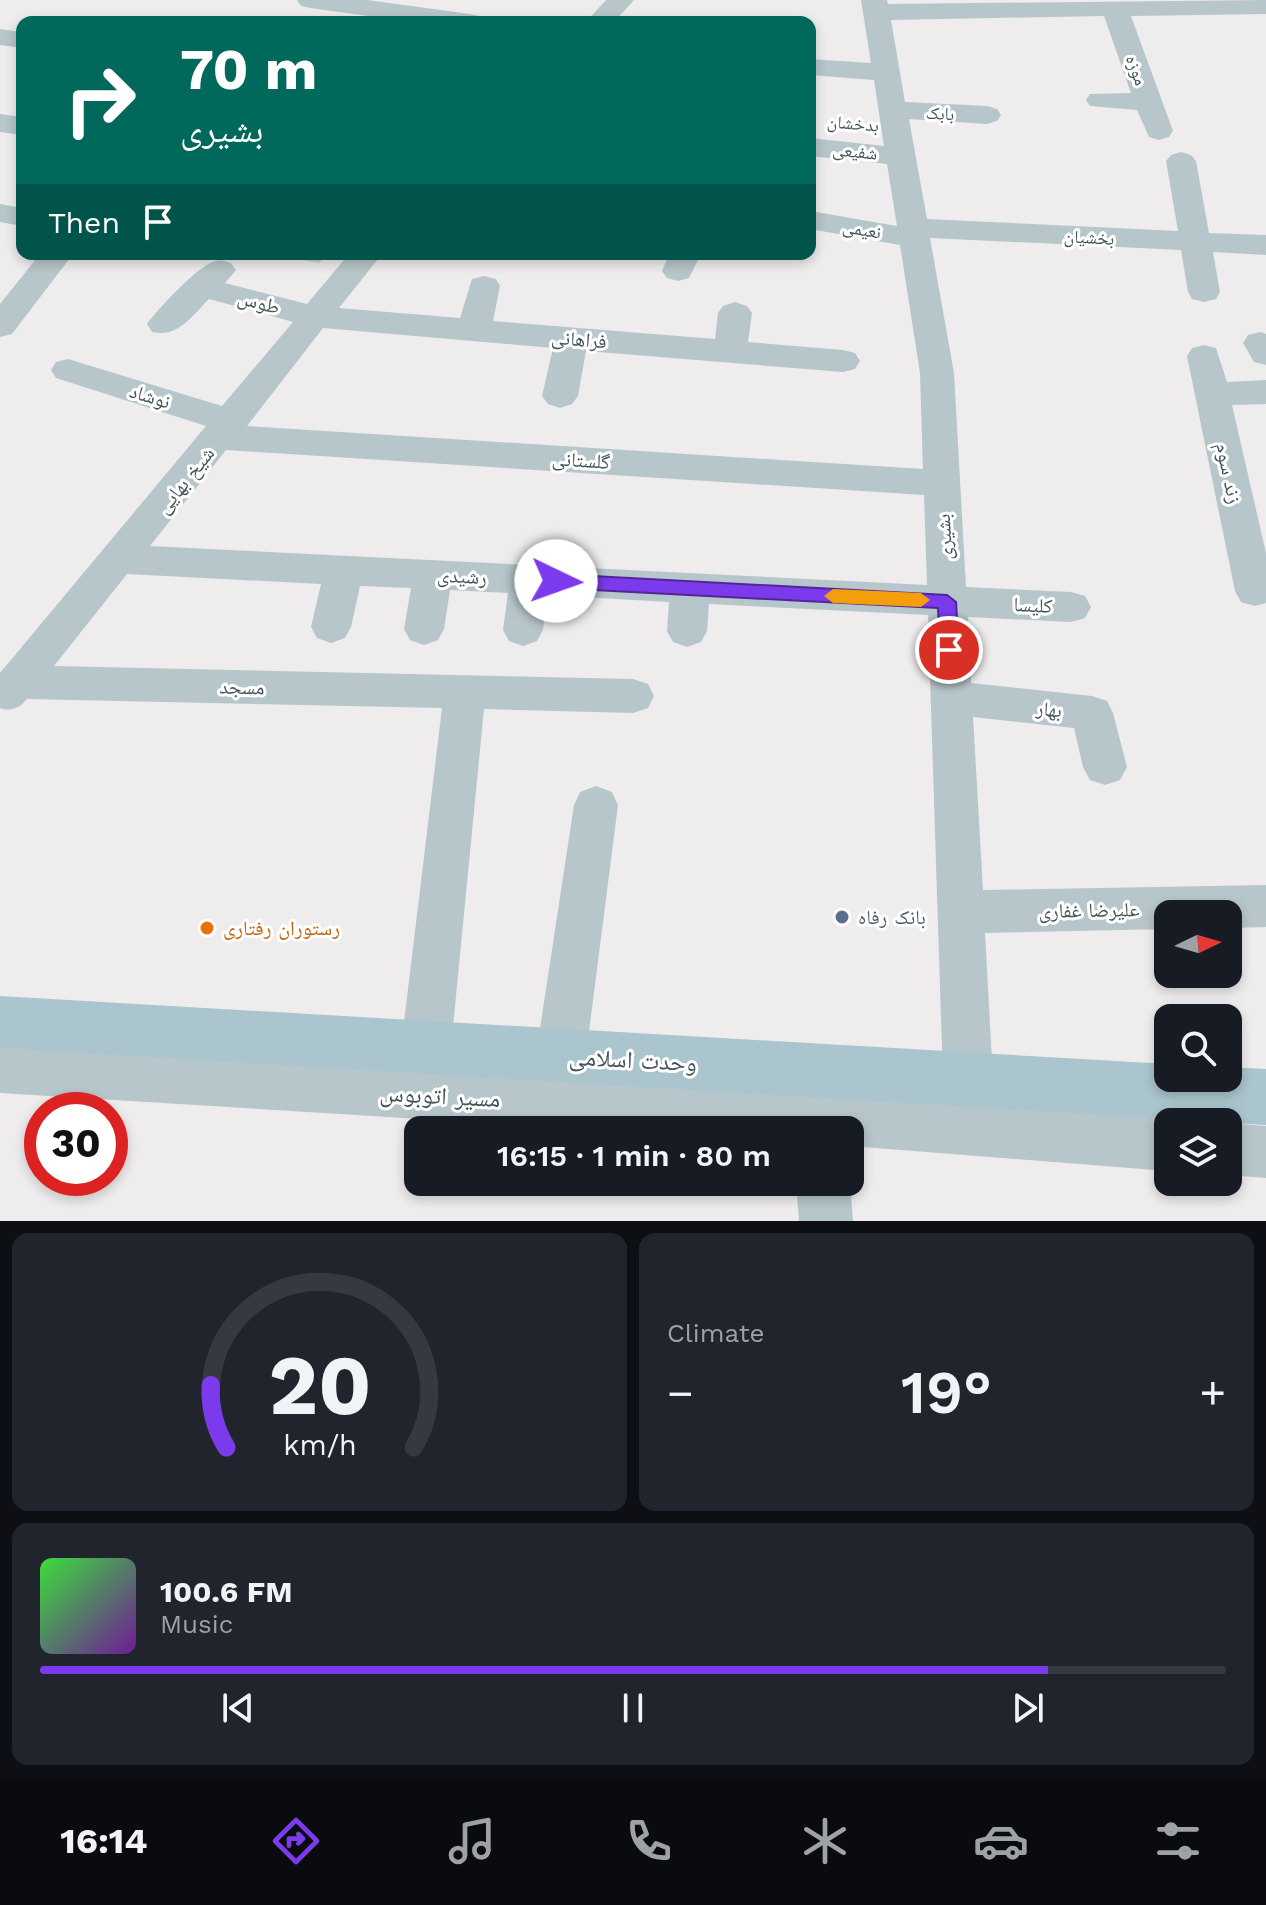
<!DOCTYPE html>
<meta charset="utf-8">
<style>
:root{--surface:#171b24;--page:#20242c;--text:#f1f3f6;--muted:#9ea1a6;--line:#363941;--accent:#7c3aed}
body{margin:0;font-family:"Work Sans","Noto Naskh Arabic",sans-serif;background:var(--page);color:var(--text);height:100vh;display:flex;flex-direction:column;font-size:30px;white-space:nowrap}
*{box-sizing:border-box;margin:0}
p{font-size:26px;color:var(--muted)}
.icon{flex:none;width:44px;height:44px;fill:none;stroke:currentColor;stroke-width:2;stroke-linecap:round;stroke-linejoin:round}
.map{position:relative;height:1221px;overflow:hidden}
.drawer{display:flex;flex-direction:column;gap:12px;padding:12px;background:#0d0f14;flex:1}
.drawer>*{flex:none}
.guide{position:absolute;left:16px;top:16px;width:800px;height:244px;border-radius:16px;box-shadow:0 4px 12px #0003;background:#00695c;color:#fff;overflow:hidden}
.needle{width:52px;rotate:85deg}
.tools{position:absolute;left:1154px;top:900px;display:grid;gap:16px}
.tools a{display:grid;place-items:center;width:88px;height:88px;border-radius:16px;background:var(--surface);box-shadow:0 4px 12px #0003;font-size:40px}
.speed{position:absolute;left:24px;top:1092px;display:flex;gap:16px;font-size:40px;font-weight:700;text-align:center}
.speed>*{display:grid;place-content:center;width:104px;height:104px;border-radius:50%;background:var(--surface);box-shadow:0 4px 12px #0003;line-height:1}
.speed .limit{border:12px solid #d22;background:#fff;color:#111}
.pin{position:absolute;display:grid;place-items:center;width:68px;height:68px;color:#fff;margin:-34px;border:4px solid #fff;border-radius:50%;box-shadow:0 2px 8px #0007}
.me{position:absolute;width:88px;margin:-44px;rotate:93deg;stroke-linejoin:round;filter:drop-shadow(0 0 6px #0008)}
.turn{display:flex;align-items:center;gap:28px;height:168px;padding:0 32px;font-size:36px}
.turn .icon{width:104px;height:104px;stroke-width:2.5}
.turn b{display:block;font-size:56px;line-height:68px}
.then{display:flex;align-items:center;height:76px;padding:0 32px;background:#0003;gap:16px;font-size:30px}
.big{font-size:60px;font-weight:600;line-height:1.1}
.drawer .tile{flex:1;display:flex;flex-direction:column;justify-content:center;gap:12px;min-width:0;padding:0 28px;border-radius:16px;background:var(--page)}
.drawer .dial{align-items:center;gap:0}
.dial svg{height:208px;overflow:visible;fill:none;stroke:var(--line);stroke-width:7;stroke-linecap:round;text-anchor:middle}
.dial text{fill:var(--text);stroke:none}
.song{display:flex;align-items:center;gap:24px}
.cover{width:96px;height:96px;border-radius:12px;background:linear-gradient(135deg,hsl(120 70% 55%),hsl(280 70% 35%))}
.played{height:8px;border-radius:4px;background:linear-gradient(90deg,var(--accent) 85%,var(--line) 85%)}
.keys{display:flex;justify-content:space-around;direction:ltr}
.heat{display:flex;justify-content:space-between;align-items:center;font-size:44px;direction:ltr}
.drawer .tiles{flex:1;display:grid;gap:12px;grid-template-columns:1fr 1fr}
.tile:last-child{grid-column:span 2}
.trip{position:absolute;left:404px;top:1116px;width:460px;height:80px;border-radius:16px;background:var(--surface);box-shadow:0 4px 12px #0003;font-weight:600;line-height:80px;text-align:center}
.tab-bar{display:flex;height:128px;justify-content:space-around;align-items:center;background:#090b0e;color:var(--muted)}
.tab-bar .icon{width:56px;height:56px}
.tab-bar .on{color:var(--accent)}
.tab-bar b{font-size:36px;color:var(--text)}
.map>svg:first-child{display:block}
.building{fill:#c6cbd0;stroke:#d0d5d9;stroke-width:2}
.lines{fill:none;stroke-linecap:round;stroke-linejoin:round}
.minor{fill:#b7c6ca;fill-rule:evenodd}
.major{fill:#aac5cd;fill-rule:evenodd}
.route{fill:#7c3aed;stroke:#51269a;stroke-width:2}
.slow{fill:#f59e0b}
.service-dot{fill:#5c6f8a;stroke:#fff;stroke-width:3}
.food-dot{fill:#e8710a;stroke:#fff;stroke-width:3}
.labels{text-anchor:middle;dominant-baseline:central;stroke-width:6;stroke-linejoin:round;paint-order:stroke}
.far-street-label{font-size:18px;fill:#44555a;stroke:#fff}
.street-label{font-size:20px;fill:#44555a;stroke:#fff}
.service-label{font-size:20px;fill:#4e5e75;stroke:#fff;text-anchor:start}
.food-label{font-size:20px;fill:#c56008;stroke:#fff;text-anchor:start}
.near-street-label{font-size:24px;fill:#44555a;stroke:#fff}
</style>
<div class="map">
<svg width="1266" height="1221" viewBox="0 0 1266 1221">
<rect width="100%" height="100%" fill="#efeced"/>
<polygon class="building" points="272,254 326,254 319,262"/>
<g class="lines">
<g class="minor">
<polygon points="297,0 367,0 470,14 479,16 483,22 413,22 310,8 301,6"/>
<polygon points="606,0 634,0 614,22 586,22"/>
<path d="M861,0H887L888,4L1266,0V14L1131,16L1173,131L1169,137L1159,140L1149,137L1137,110L1090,106L1086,100L1090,94L1131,93L1104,16L891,20L905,102L987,106L997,109L1001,115L997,121L987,124L909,119L927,219L1178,231L1166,161L1171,155L1181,152L1191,155L1196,161L1209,233L1266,235V255L1213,252L1220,292L1216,299L1204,302L1192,299L1188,292L1181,250L930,238L954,373L966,587L1071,592L1085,596L1091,607L1085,618L1071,622L968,617L971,683L1092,696L1107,701L1113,713L1127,767L1120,780L1105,785L1090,780L1083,767L1074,728L973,717L983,890L1266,885V927L1228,928V914H1168V929L985,933L993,1079L986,1096L968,1104L1168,1119L1176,1122H1168V1171L850,1146V1130H598L0,1093V1045L421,1069L408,1064L401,1047L442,708L27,699C20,708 11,712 0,708V673L206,426L56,378L51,370L56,362L68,359L222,406L293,322L209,299C192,316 178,338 152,332L147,324C157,310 197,267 213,262C220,259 224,261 231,263L236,270L225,283L307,304L349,254H382L339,308L460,318L472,279L484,276L496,279L500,286L493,321L715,339L718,313L723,306L735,302L747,306L752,313L748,342L843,350L855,353L860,361L855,369L843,372L586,351L578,396L572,404L560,408L548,404L542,396L553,348L323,328L247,426L923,469L920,373L900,245L810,229V211L897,226L887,164L810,156V138L884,146L874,80L810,75V59L871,63ZM226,450L924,495L927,585L150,546ZM127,574L321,584L311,627L317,638L331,643L345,638L351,627L360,586L411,588L404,629L410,640L424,645L438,640L444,629L450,590L508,593L503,630L509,641L523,646L537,641L543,630L547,595L669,602L667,631L673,642L687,647L701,642L707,631L709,604L928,615L943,1079L950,1096L968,1104L565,1078L579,1072L586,1055L618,805L612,792L596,786L580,792L574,805L536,1055L543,1072L556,1077L429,1070L444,1064L451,1047L484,709L633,713L648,708L654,696L648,684L633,679L54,666Z"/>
<polygon points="0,29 22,32 22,48 0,45"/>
<polygon points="0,114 22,117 22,135 0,132"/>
<polygon points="0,204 22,208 22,226 0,222"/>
<polygon points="40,254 73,254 12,334 0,337 0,304"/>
<polygon points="669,254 701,254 689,278 678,281 667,278 662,271"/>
<polygon points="1260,332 1266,334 1266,365 1254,362 1243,343 1248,335"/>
<polygon points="1204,345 1216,348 1227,382 1266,380 1266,404 1232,405 1266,553 1266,603 1255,606 1241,602 1235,591 1187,356 1192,348"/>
<polygon points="1228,1123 1266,1126 1266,1178 1228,1175"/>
<polygon points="796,1182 850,1182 853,1221 799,1221"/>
</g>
<polygon class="major" points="0,996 1168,1064 1168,1078 1228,1078 1228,1067 1266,1069 1266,1125 0,1048"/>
</g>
<polygon class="route" points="556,574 947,595 956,602 959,650 949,657 940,650 938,608 556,588 547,581"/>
<polygon class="slow" points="833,589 921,593 930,600 921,607 833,603 824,596"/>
<circle class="service-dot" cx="842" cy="917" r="8"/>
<circle class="food-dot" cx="207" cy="928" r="8"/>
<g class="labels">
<g class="far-street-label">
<text transform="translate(1137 70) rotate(70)">موزه</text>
<text transform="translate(940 113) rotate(3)">بابک</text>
<text transform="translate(853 123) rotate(5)">بدخشان</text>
<text transform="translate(855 151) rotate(6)">شفیعی</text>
<text transform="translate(862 229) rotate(10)">نعیمی</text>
<text transform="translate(1089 237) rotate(3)">بخشیان</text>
</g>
<g class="street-label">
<text transform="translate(259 302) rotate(15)">طوس</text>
<text transform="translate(579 339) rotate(5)">فراهانی</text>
<text transform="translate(150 396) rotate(17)">نوشاد</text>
<text transform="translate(581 460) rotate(4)">گلستانی</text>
<text transform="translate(1229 473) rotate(78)">زند سوم</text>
<text transform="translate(185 480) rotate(-51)">شیخ بهایی</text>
<text transform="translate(944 537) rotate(-93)">بشیری</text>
<text transform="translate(462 576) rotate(3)">رشیدی</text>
<text transform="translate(1033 605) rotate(3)">کلیسا</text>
<text transform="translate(242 687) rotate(1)">مسجد</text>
<text transform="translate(1049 709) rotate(6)">بهار</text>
<text transform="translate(1089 910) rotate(-1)">علیرضا غفاری</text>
</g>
<g class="service-label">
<text x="858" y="917">بانک رفاه</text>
</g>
<g class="food-label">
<text x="223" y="928">رستوران رفتاری</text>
</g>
<g class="near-street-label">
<text transform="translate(633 1060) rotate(3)">وحدت اسلامی</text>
<text transform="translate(440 1096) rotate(3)">مسیر اتوبوس</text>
</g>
</g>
</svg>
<div class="tools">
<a><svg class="needle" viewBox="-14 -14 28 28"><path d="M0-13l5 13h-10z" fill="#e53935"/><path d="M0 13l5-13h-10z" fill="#9ea1a6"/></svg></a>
<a><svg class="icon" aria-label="search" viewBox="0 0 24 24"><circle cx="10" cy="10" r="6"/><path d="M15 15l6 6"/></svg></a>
<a><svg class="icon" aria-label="layers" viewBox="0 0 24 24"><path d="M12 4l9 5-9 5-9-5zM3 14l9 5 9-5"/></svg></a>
</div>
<div class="speed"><div class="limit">30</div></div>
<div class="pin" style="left:949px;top:650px;background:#d93025"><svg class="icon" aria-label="arrive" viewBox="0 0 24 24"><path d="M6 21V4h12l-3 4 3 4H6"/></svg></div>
<svg class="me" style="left:556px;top:581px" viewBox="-20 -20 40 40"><circle r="19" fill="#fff"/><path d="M0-13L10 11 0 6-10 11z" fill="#7c3aed"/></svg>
<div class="trip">16:15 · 1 min · 80 m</div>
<div class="guide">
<div class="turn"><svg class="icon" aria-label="right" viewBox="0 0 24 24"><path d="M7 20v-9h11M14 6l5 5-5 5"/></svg><div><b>70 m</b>بشیری</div></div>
<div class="then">Then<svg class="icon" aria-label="arrive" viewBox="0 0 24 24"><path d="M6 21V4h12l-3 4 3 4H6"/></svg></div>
</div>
</div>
<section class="drawer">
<div class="tiles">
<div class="tile dial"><svg viewBox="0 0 100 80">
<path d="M14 69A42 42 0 1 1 86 69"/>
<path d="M14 69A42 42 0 0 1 8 45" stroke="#7c3aed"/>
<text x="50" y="56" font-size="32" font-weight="700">20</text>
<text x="50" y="72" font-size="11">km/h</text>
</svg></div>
<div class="tile"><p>Climate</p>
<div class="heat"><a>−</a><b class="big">19°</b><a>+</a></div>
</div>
<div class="tile">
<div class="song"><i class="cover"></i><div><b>100.6 FM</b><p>Music</p></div></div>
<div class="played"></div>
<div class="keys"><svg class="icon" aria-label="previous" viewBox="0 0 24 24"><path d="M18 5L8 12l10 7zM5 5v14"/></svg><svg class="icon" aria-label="pause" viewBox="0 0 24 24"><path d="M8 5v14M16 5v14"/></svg><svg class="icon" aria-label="next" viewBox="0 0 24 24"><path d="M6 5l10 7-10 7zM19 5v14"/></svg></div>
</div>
</div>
</section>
<nav class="tab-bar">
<b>16:14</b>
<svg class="icon on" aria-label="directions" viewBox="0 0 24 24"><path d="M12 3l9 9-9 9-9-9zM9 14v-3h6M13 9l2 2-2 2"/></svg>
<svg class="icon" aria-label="music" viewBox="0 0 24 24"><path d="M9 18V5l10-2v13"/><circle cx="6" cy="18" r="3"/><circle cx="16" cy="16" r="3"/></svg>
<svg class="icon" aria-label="phone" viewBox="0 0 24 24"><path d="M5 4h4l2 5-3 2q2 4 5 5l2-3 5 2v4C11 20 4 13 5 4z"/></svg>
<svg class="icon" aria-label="climate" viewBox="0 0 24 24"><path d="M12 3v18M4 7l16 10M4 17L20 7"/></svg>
<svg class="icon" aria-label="car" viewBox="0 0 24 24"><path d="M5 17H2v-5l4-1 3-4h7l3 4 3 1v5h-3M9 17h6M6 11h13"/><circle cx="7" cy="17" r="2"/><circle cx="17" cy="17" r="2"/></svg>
<svg class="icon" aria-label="filters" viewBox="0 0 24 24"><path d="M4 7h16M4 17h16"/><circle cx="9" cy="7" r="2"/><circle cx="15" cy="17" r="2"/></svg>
</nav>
